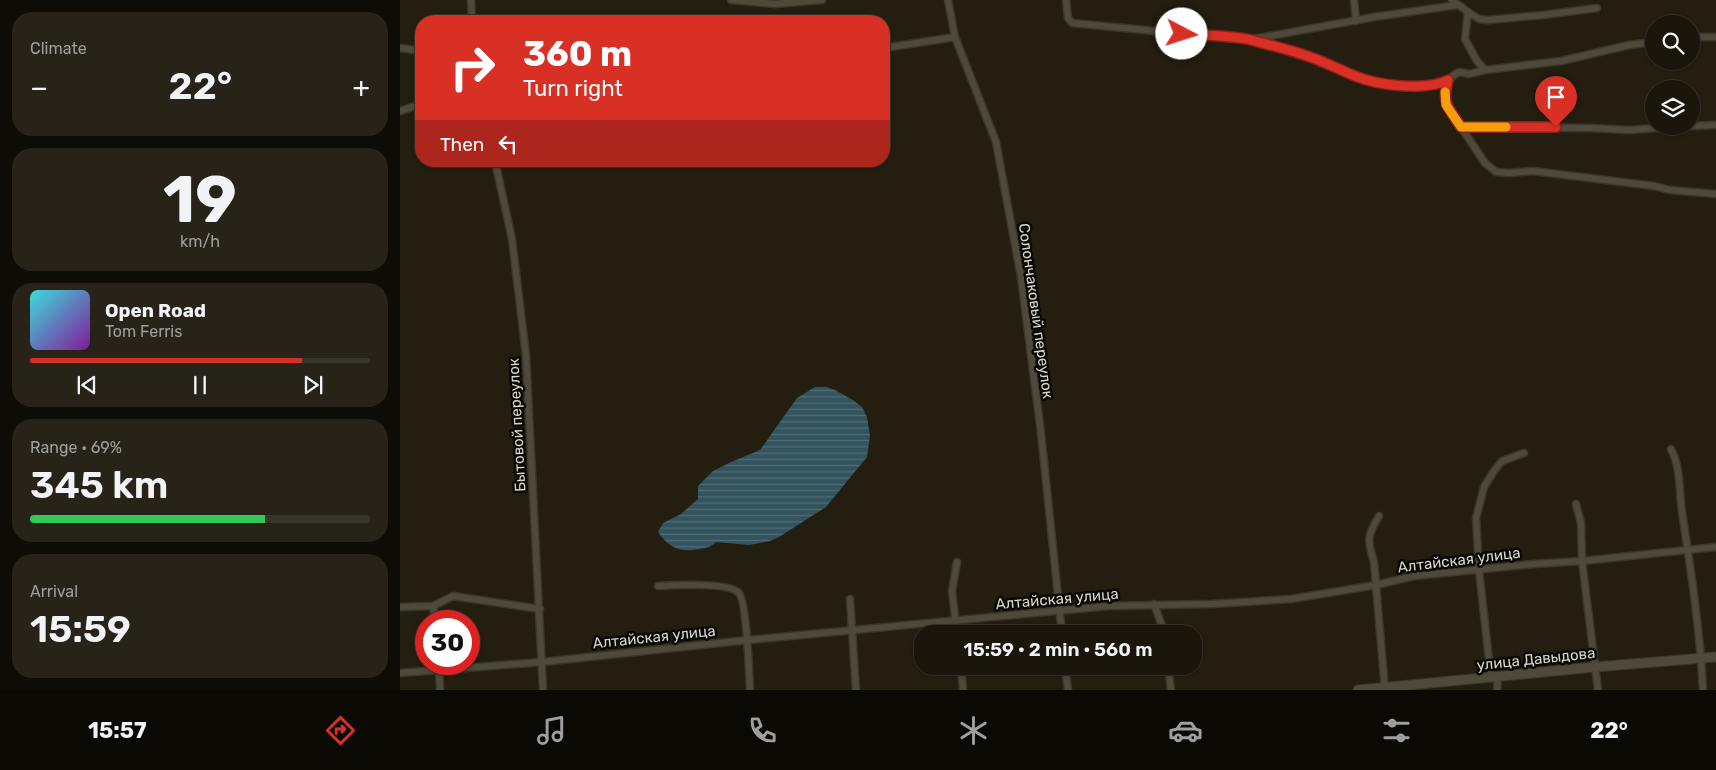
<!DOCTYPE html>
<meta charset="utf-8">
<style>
:root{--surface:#1a160b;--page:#272319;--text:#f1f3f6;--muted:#9f9f9d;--line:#38352c;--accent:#d93025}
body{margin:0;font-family:Rubik,sans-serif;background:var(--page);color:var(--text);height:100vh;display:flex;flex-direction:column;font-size:19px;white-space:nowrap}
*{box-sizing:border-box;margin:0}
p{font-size:16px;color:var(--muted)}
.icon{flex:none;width:28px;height:28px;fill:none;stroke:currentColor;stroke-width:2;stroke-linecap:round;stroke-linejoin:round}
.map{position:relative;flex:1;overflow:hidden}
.side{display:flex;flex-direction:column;gap:12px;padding:12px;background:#0e0c06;width:400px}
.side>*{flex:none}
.guide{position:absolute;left:15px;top:15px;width:475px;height:152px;border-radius:20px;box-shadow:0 1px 4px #0004,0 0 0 1px var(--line);background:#d93025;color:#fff;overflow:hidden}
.buttons{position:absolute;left:1245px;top:15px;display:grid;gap:10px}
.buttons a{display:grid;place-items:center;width:55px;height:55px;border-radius:50%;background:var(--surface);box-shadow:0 1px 4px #0004,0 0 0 1px var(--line);font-size:25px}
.speed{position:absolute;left:15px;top:610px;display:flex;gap:10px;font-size:25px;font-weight:700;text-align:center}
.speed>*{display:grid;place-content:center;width:65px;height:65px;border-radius:50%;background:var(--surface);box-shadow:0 1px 4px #0004,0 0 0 1px var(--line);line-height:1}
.speed .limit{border:8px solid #d22;background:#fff;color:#111}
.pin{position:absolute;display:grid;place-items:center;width:42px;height:42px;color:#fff;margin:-51px -21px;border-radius:50% 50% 50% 0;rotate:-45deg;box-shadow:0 0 5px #0007}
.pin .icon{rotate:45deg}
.me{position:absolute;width:55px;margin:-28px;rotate:95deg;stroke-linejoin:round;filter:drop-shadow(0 0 4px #0008)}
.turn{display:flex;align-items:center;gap:18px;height:105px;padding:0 25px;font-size:22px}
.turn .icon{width:65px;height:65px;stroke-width:2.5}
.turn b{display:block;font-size:35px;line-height:42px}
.then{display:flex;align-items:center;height:48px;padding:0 25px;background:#0003;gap:10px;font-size:19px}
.big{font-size:38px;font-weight:600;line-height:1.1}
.side .widget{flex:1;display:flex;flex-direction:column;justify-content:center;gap:8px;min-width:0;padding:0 18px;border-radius:20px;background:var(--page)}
.side .dial{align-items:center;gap:0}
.dial b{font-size:65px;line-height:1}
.song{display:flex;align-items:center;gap:15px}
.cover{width:60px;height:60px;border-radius:8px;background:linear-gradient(135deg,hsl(180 70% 55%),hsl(290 70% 35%))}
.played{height:5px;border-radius:2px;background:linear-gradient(90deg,var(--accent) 80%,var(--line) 80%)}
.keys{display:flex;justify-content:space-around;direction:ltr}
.heat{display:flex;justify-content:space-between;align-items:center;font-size:28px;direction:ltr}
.charge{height:8px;border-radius:4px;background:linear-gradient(90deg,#34c759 69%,var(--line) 0)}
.trip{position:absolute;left:514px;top:625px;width:288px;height:50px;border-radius:20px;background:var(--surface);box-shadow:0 1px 4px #0004,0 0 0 1px var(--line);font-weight:600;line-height:50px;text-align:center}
.tab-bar{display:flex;height:80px;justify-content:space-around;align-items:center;background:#0a0904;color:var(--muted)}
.tab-bar .icon{width:35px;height:35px}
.tab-bar .current{color:var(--accent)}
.tab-bar b{font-size:22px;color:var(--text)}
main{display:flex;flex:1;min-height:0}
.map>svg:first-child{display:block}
.water{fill:url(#water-rules)}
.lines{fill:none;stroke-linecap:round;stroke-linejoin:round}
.minor-casing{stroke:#39362d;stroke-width:9}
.secondary-casing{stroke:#39362d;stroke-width:11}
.minor{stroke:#4f493a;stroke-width:6}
.secondary{stroke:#4f493a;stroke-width:9}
.route-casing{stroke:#8d1f18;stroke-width:12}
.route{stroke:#d93025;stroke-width:9}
.slow{stroke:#f59e0b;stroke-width:9}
.labels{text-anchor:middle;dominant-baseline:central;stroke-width:5;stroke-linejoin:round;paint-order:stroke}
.street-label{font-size:15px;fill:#dad7cd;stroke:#0a0804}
</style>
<main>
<section class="side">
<div class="widget"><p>Climate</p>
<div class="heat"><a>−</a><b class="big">22°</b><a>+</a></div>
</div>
<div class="widget dial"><b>19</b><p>km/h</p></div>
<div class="widget">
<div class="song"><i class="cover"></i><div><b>Open Road</b><p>Tom Ferris</p></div></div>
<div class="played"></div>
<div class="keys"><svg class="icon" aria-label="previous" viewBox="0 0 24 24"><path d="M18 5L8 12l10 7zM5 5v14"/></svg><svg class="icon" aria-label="pause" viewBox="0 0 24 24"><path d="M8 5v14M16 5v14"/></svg><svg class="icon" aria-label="next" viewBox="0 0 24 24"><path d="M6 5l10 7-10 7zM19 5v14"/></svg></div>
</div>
<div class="widget"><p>Range · 69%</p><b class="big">345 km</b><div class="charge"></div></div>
<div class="widget"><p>Arrival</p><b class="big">15:59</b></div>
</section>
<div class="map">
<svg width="1316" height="690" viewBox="0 0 1316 690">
<defs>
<pattern id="water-rules" width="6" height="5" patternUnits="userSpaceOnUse" patternTransform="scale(1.25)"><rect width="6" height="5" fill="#33545e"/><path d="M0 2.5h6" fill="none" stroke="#506c74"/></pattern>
</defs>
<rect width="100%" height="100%" fill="#231e0f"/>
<path class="water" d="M415,387H426L435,390L453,400L462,407L467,417L470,436L467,457L426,507L379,537L370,541L349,545L316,542C311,547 306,548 299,549C280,553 269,548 258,532L263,523L281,514L298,499V486L313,471L331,462L360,450L397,398Z"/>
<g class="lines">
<defs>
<g id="minor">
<polyline points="71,0 72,21"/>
<polyline points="331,0 375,4 422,0"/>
<polyline points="548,0 555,37 596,142 621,277 641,433 662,634"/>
<polyline points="666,0 668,18 672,23 848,40"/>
<polyline points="954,0 956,21"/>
<path d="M1052,0L1068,12L1065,39L1077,61L1085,70L1069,74L1059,72C1032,86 1050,110 1061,127"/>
<polyline points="1068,12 1079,19 1088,20 1143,15 1197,8"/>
<polyline points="1291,37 1316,37"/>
<polyline points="0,48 21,51"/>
<polyline points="484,48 555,37"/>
<polyline points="1085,70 1161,61 1229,45 1254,42"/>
<path d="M1049,80C1024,92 983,85 958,77C941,71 925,62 907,56C888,50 867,45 848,40L974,17L1057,5"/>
<polyline points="0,111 21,104"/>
<polyline points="1286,126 1229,130 1191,128 1061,127 1085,163 1096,172 1109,173 1133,171 1254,186 1270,190 1316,194"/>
<polyline points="1291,126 1316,125"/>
<polyline points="95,161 112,239 126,355 143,690"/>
<path d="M1271,449C1281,468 1279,491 1282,512C1291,571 1300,630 1303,690"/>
<polyline points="1176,504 1181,523 1182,561 1198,690"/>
<path d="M979,516C967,536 967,540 974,562L985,690"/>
<polyline points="557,562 552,591 557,634"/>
<path d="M258,586C275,585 326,582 338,592C347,599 349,674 350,690"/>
<polyline points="450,599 456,690"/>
<polyline points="754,604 765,634"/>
<polyline points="33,606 35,621"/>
<polyline points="0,607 33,606 53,596 140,609"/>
<polyline points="39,664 40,690"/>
<polyline points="561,666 563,690"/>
<polyline points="665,666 668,690"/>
<polyline points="768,666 771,690"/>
<polyline points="0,673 142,662 348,640 708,606 812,604 891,599 976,585 1014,576 1134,564 1182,561 1316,547"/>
<polyline points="1091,678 1079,570 1076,518 1084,487 1094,471 1102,461 1124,453"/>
<polyline points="1097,690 1098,677"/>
</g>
<polyline id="secondary" points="958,690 1195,667 1316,657"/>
</defs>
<use href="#minor" class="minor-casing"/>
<use href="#secondary" class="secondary-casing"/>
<use href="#minor" class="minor"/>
<use href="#secondary" class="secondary"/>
</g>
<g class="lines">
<defs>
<path id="route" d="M782,34C804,36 829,35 851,40C870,45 891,50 910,57C925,62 940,70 955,76C979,86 1026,91 1048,80C1041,104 1049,108 1061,127H1156"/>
</defs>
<use href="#route" class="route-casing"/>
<use href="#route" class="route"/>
<polyline class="slow" points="1045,92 1046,105 1061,127 1106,127"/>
</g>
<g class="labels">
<g class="street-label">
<text transform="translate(636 311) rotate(82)">Солончаковый переулок</text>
<text transform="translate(117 425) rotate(-93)">Бытовой переулок</text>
<text transform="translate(1059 560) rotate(-7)">Алтайская улица</text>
<text transform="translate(657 599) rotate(-5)">Алтайская улица</text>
<text transform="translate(254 637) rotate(-6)">Алтайская улица</text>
<text transform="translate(1136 659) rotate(-6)">улица Давыдова</text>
</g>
</g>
</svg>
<div class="buttons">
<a><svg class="icon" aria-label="search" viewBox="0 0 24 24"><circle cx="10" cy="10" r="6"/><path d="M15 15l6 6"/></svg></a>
<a><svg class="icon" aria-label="layers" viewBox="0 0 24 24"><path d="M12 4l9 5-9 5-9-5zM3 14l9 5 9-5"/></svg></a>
</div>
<div class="speed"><div class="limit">30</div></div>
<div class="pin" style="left:1156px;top:127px;background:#d93025"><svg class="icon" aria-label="arrive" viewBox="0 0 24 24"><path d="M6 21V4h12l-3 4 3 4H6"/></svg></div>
<svg class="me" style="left:782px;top:34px" viewBox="-20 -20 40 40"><circle r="19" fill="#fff"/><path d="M0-13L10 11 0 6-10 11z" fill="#d93025"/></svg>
<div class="trip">15:59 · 2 min · 560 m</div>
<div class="guide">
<div class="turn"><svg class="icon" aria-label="right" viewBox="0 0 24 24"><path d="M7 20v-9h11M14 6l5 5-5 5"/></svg><div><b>360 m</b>Turn right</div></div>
<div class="then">Then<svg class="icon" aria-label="left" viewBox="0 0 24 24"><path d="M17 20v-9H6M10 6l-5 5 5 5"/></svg></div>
</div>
</div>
</main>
<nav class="tab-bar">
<b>15:57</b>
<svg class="icon current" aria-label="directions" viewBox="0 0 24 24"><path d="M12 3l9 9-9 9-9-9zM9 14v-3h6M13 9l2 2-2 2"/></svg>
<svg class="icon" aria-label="music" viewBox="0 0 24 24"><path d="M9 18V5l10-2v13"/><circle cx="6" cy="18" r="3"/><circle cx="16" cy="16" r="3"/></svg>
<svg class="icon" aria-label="phone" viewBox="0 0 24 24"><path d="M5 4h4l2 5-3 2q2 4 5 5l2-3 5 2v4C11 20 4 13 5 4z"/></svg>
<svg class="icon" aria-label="climate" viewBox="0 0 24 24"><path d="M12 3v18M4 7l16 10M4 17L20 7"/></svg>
<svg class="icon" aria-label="car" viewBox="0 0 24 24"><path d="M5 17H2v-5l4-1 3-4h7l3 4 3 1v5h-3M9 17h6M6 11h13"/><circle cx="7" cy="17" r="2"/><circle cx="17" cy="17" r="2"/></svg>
<svg class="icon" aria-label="filters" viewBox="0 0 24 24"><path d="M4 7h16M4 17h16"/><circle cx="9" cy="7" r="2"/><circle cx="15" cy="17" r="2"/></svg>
<b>22°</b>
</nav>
